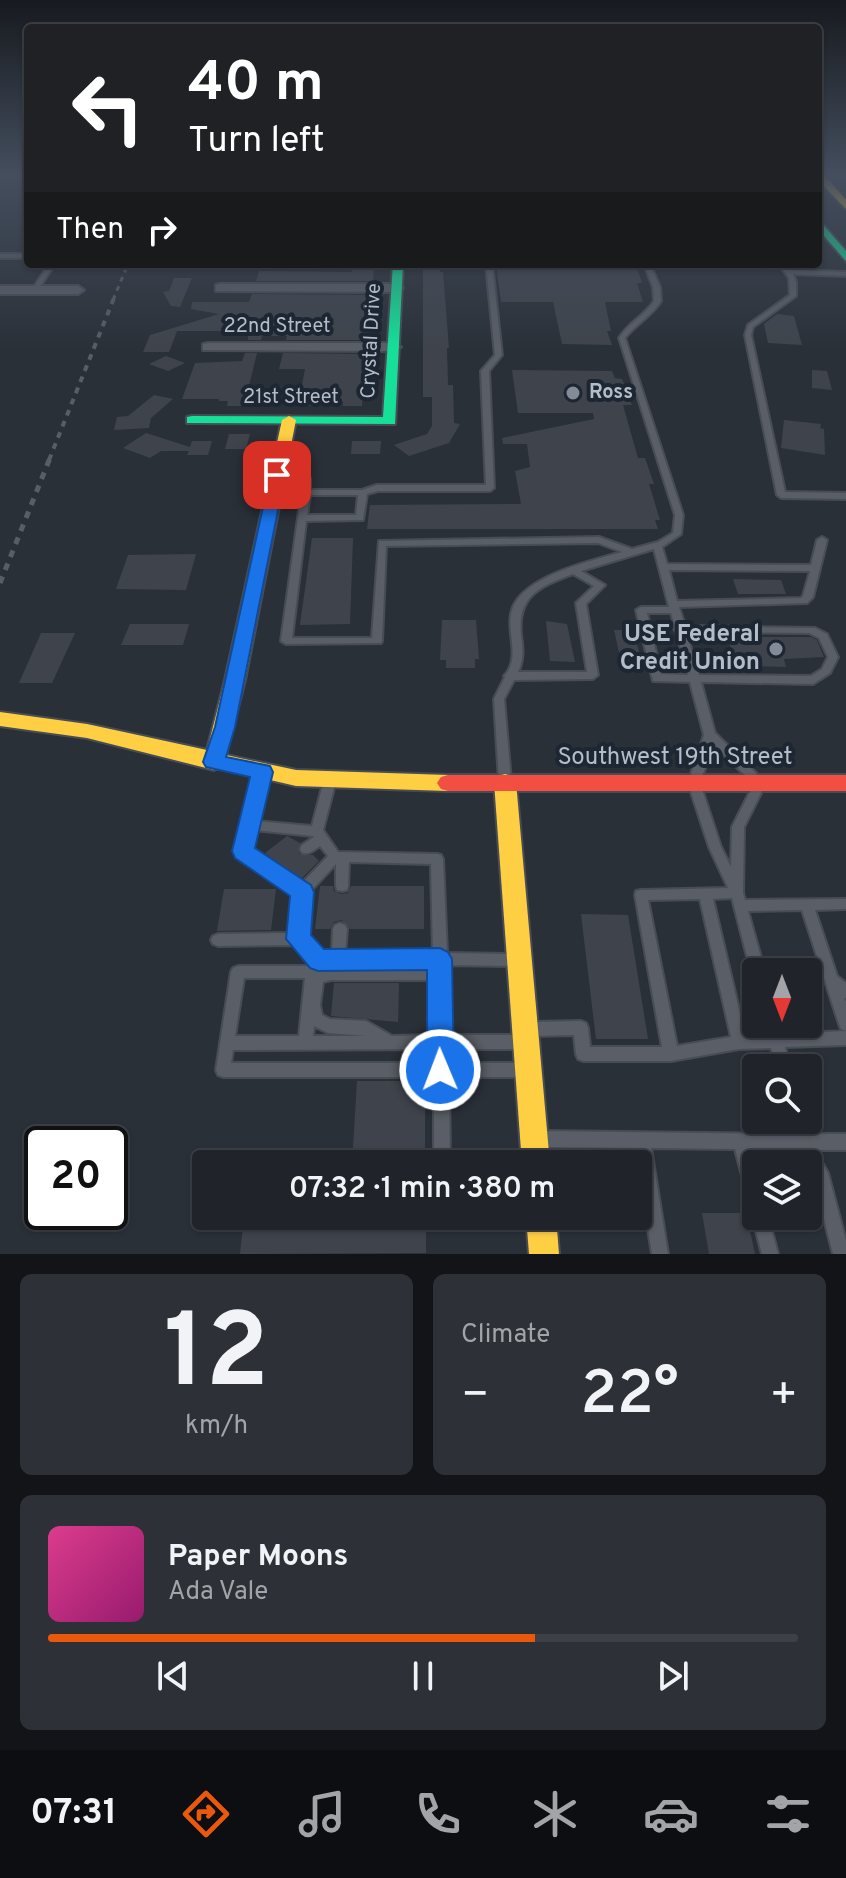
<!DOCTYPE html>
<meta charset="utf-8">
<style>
:root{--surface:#20242a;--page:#2d3036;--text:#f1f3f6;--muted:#a2a4a8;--line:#3d4147;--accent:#ea580c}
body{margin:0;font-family:Overpass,sans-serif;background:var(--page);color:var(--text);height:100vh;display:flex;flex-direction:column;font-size:30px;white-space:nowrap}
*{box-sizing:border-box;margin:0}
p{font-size:26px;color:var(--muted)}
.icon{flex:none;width:44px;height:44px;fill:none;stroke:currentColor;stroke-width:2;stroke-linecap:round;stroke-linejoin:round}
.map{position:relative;height:1254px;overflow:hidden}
.side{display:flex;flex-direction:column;gap:20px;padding:20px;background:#121417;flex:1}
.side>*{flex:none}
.hud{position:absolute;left:24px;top:24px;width:798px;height:244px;border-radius:8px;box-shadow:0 2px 6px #0004,0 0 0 2px var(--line);background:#202124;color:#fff;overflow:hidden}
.needle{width:52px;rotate:180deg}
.tools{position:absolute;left:742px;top:958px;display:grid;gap:16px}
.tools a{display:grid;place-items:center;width:80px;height:80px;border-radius:8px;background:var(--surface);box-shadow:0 2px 6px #0004,0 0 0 2px var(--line);font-size:40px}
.speed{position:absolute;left:24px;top:1126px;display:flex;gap:16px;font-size:40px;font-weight:700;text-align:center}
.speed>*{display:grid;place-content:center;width:104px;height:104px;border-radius:50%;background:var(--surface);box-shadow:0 2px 6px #0004,0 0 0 2px var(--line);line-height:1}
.speed .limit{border:4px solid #111;border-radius:12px;background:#fff;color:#111}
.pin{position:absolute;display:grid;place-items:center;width:68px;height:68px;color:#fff;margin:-34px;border-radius:16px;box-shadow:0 4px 12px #0006}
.me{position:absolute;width:88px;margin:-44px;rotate:359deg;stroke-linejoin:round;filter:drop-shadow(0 0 6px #0008)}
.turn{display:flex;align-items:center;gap:28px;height:168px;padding:0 32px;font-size:36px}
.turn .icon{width:104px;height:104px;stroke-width:2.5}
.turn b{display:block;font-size:56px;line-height:68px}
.then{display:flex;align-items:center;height:76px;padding:0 32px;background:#0003;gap:16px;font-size:30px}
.big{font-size:60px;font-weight:600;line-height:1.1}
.side .tile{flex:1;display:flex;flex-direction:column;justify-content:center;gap:12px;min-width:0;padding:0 28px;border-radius:12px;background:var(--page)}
.side .dial{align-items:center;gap:0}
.dial b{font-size:104px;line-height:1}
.song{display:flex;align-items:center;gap:24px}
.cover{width:96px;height:96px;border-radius:12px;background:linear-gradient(135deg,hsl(330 70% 55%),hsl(320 70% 35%))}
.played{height:8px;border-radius:4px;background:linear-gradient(90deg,var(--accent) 65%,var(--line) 65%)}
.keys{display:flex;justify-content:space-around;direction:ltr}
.heat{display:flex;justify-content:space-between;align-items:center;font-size:44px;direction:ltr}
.side .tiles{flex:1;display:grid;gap:20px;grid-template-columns:1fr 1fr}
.tile:last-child{grid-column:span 2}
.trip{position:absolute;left:192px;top:1150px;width:460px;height:80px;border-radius:8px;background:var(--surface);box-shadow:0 2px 6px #0004,0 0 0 2px var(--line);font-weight:600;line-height:80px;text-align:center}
.tabs{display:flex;height:128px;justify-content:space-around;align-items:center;background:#0d0e11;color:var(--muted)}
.tabs .icon{width:56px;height:56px}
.tabs .on{color:var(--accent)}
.tabs b{font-size:36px;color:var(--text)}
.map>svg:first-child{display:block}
.building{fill:#3f444c}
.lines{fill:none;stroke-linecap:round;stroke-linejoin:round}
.lane-casing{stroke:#484c55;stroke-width:4}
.street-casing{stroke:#484c55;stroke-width:4}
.fast-casing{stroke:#484c55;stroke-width:4}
.slow-casing{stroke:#484c55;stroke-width:4}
.jam-casing{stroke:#484c55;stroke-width:4}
.lane{fill:#5a5e66;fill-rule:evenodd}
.street{fill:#5a5e66;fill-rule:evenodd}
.fast{fill:#16e098;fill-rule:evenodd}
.slow{fill:#ffcf43;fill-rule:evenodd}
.jam{fill:#f24e42;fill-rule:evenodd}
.rail-far2{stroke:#595d64;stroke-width:3;stroke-dasharray:5 5;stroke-linecap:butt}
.rail-far1{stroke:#595d64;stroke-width:4;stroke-dasharray:6 6;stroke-linecap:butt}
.rail{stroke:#595d64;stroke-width:5;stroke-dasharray:7 7;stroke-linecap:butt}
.route{fill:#1a73e8;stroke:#114b97;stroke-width:2}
.poi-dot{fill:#848b96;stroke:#1d2633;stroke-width:3}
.labels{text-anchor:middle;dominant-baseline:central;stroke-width:8;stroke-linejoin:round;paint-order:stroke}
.far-street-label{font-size:20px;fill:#b4bcc9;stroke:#1d2633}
.far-poi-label{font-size:20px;font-weight:bold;fill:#b4bcc9;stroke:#1d2633;text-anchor:start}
.poi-label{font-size:24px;font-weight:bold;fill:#b4bcc9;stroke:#1d2633;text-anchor:end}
.street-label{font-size:24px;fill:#b4bcc9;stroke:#1d2633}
</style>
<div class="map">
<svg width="846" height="1254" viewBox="0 0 846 1254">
<rect width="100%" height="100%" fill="#2a3038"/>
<g class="building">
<polygon points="423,264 440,264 440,272 443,272 449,348 447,348 448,385 453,385 454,423 460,424 449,443 409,456 394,445 427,434 432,426 432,397 423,397"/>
<polygon points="496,264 636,264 642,283 637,283 643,302 605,302 611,331 607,331 612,345 562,344 553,302 501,302"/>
<polygon points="360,266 374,267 373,281 256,281 259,271 352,272 353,269"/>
<polygon points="174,278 192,278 180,307 171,306 163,292 169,291"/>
<polygon points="252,294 371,295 368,340 286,340 287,336 262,336 261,340 248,340 248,332 241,331 177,331 169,352 143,352 150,335 219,314 191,309 192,302 249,302"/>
<polygon points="777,314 794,316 802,345 768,343 764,324"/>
<polygon points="245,353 257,353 244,406 227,406 228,401 219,401 219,399 182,399 195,363 242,361"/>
<polygon points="283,353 366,354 362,406 343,406 343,401 316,401 315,406 298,406 305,369 279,369"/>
<polygon points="166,356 185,363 168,371 149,364"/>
<polygon points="512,370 612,371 615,378 622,379 632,405 623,405 638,458 645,458 654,484 649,484 660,520 655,520 658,529 367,529 370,505 521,504 515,471 530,467 527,444 503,444 502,438 594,419 593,413 518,413"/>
<polygon points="812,370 827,371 832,390 812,388"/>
<polygon points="154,395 173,399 151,418 149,428 114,430 117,417 128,416"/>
<polygon points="784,420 821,424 820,428 824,429 825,455 781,448"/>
<polygon points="146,433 190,447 192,441 212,441 208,455 187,455 189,451 161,451 150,458 123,448"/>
<polygon points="229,434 250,434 246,449 225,449"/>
<polygon points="352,441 381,441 380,454 351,454"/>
<polygon points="312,538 353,538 350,624 300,625"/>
<polygon points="196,554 186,590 116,589 128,555"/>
<polygon points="733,579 781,580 786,594 738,594"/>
<polygon points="442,620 476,620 479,659 475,659 475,668 446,668 446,660 440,660"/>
<polygon points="546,621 567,624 575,662 550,661"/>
<polygon points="130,624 189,624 183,645 121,645"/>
<polygon points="614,630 633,630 644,670 623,670"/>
<polygon points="41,633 75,633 52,683 19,683"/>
<polygon points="739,637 811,637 817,640 824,657 784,659 786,667 751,666 748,659 734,659 728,639"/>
<polygon points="287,836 300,843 299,854 313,855 319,861 300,880 265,853"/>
<polygon points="320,886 333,886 334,891 341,894 348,893 351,886 424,886 424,929 350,929 341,920 334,922 330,929 315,929"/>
<polygon points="224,889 276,889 271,930 217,931"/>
<polygon points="581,914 628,915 648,1039 596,1039"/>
<polygon points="334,983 399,983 398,1022 331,1016"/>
<polygon points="357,1081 425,1081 425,1164 352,1164"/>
<polygon points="702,1213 746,1213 755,1254 709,1254"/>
<polygon points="244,1216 426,1216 426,1253 240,1254"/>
</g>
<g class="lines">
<defs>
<g id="lane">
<rect x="0" y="254" width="28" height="4"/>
<polygon points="49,264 55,264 37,291 33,291 32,290"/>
<path d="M486,264H492L502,355L489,371L494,488L490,491H378L367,494L363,520L306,521L292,638H372L379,541L599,537L632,549L658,542L673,533L675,515L619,338C628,323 645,315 654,301L653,287L644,264H650L660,287L661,301C652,316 636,324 625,338L683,515L681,534L662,547L667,564L811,565L817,540L822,537L827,540L813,597L807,603L679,607L685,626L815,628L827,634L838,657L830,673L813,684L701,682L715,733L766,783L744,827L743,893L745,900L846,899V909L815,910L837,976L846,983V998H844L846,1002V1031L841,1029L839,1024L802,910L748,911L765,972H756V977L753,976L751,972L732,898L713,899L745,1035L767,1034L765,1024H779L782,1034L846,1031V1045L785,1047L790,1068H776L771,1048L739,1049L671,1061H583L578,1059L576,1054L574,1035L532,1036L527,1034L525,1029L527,1024L532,1022L581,1021L586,1023L588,1028L590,1047H662L635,895L636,891L641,890L728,888L709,847L688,783L704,735L690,682L653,681L636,610L641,607H669L654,549L581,571L605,585L586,604L598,675L593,679L514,680L504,699L511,781L509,784L505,785L501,784L499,781L494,699L505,677L504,676C515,665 513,650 511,634C510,624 509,613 515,603C532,574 591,561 622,552L598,543L386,546L382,641L381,643L286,644L281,641L303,482L274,477V473L310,478V490H362L377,485H486L481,371L495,355ZM310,495H358L356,515H307ZM669,570L810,571L803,596L801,598L677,601ZM573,574L594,586L576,603L587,672H518C524,660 523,648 521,635C517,596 540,586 573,574ZM647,613H671L675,627L674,629L676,631L688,675L661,674ZM686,632L809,633L819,638L828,657L822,669L811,676L699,675ZM713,744L754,784L732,827L731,867L721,847L700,783ZM700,899L731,1037L677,1046L648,900Z"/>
<polygon points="779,264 785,264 791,270 846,272 846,276 793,274 796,282 796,296 753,327 751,335 785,492 846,493 846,499 781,498 777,495 745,335 748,325 790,295 789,278"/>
<path d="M262,768L266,769L268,772L255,821L312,826L324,780L326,777L330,776L334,777L336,780L323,830L338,852L437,854L441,855L443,859L447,953L511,954L516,956L518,960L516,964L511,966L447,965L448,1035H519L524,1037L526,1042L524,1047L519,1049H448V1063H518L523,1065L525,1070L523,1075L518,1077H449L450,1164H434V1077H223L218,1075L216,1070L231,972L233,968L238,966H308L312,963L295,945L218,946L213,944L211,940L213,936L218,934L292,933L295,894L239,855L237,851L256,772L258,769ZM253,830L313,836L314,837L302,845L300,849L302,853C309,855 314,850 320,846L328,856L301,884L250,849ZM349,862L431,864L433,953L345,954L347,929L345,925L340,923L335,925L333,929L332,954H321L305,937L308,894L336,864V886L337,890L342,891L347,890L348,886ZM433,965V968H331L320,971L318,966ZM244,978H305L299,1036H235ZM331,980H433V1035L392,1036L366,1021L330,1019L322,1015L320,1005L323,982ZM314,1026L328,1033L366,1036H313ZM434,1049V1063H231L233,1050Z"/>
<polygon points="789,1120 805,1120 808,1134 846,1134 846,1150 815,1150 828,1173 846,1241 846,1254 833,1254 813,1176 808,1168 808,1164 806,1164 797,1149 750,1149 756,1169 756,1207 750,1205 748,1199 735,1149 651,1148 668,1254 652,1254 635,1148 543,1147 537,1145 535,1139 537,1133 543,1131 793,1134"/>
<polygon points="756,1209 756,1216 768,1216 778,1254 762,1254 752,1216"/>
</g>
<g id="street">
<polygon points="220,284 397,284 403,288 397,292 216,291 216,285"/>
<polygon points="0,286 78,286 84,290 78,294 0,294"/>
<polygon points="208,343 394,343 401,347 394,351 203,350 203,344"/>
</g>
<g id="fast">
<polygon points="818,219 846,251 846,261 818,229"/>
<polygon points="393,264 403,264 395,424 187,423 187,417 192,416 383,417"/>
</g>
<g id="slow">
<polygon points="818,174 823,174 846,200 846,209 818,180"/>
<polygon points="289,416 296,420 245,680 226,755 296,770 448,775 455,777 459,783 455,789 448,791 296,786 219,768 214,770 87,738 0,726 0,712 87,724 207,750 225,680 282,420"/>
<polygon points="505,774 512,776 516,782 550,1164 522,1164 494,782 498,776"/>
<polygon points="526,1216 556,1216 559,1254 529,1254"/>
</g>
<polygon id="jam" points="448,775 846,775 846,791 448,791 441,789 437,783 441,777"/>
</defs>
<use href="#lane" class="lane-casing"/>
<use href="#street" class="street-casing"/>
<use href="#fast" class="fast-casing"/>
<use href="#slow" class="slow-casing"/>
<use href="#jam" class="jam-casing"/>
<use href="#lane" class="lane"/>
<use href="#street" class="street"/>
<use href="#fast" class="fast"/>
<use href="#slow" class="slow"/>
<use href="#jam" class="jam"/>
<polyline class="rail-far2" points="113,300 128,264"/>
<polyline class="rail-far1" points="49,460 114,298"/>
<polyline class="rail" points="0,583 50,458"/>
</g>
<linearGradient id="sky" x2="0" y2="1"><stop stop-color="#171a1f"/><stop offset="0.5" stop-color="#444e5e"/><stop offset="1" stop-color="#444e5e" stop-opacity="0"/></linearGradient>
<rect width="846" height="350" fill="url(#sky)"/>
<polygon class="route" points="277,470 285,475 235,727 226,757 270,766 273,772 255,848 311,885 314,892 311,935 324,949 440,948 448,952 452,959 454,1070 450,1080 440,1083 431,1080 427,1070 427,970 318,971 310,968 286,939 290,896 235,858 232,851 250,777 206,767 203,762 215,727 270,475"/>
<g class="poi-dot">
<circle cx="573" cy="393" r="8"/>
<circle cx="776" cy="649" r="8"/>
</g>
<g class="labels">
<g class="far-street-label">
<text x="277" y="327">22nd Street</text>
<text transform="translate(372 341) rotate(-87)">Crystal Drive</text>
<text x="291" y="398">21st Street</text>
</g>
<g class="far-poi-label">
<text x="589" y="393">Ross</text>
</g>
<g class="poi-label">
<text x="760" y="635">USE Federal<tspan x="760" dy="28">Credit Union</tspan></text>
</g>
<g class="street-label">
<text x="675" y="758">Southwest 19th Street</text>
</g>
</g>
</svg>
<div class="tools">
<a><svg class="needle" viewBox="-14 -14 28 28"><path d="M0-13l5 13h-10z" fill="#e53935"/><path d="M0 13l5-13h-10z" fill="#a2a4a8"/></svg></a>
<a><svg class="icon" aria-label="search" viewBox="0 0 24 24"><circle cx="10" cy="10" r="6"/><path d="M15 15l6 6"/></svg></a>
<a><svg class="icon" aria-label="layers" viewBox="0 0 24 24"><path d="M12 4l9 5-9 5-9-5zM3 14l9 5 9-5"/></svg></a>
</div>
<div class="speed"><div class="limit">20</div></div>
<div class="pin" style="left:277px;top:475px;background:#d93025"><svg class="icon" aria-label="arrive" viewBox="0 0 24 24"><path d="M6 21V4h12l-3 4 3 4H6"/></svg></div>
<svg class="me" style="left:440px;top:1070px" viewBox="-20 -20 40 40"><circle r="17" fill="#1a73e8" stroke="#fff" stroke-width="3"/><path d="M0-11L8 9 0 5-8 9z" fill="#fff"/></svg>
<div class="trip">07:32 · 1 min · 380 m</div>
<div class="hud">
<div class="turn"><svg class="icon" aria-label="left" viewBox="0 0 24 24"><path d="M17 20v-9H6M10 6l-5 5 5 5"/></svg><div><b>40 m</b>Turn left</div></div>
<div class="then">Then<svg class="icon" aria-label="right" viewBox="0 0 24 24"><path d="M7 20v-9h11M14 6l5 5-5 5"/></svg></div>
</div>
</div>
<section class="side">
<div class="tiles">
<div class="tile dial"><b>12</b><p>km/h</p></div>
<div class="tile"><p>Climate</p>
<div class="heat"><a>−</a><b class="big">22°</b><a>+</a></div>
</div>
<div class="tile">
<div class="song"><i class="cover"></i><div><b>Paper Moons</b><p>Ada Vale</p></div></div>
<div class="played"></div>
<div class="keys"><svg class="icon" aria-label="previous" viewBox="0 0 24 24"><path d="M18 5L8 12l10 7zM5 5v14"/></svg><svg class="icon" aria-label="pause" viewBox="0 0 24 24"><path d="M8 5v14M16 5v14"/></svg><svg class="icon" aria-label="next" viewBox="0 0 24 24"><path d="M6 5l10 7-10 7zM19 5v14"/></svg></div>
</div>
</div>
</section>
<nav class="tabs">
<b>07:31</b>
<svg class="icon on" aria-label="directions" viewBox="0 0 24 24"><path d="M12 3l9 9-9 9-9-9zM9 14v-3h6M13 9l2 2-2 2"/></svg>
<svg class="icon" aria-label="music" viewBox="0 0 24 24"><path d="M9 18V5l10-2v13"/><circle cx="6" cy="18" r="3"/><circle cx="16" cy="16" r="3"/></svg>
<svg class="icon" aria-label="phone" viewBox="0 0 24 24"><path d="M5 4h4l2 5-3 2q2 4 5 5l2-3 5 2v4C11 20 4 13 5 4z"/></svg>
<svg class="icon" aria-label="climate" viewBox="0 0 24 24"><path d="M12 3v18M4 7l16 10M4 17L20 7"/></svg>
<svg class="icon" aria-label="car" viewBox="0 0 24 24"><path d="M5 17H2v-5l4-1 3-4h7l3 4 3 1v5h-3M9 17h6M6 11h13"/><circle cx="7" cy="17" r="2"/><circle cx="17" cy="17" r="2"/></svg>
<svg class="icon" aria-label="filters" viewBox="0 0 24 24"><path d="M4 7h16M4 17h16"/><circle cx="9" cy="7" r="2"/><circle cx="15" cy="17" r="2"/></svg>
</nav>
